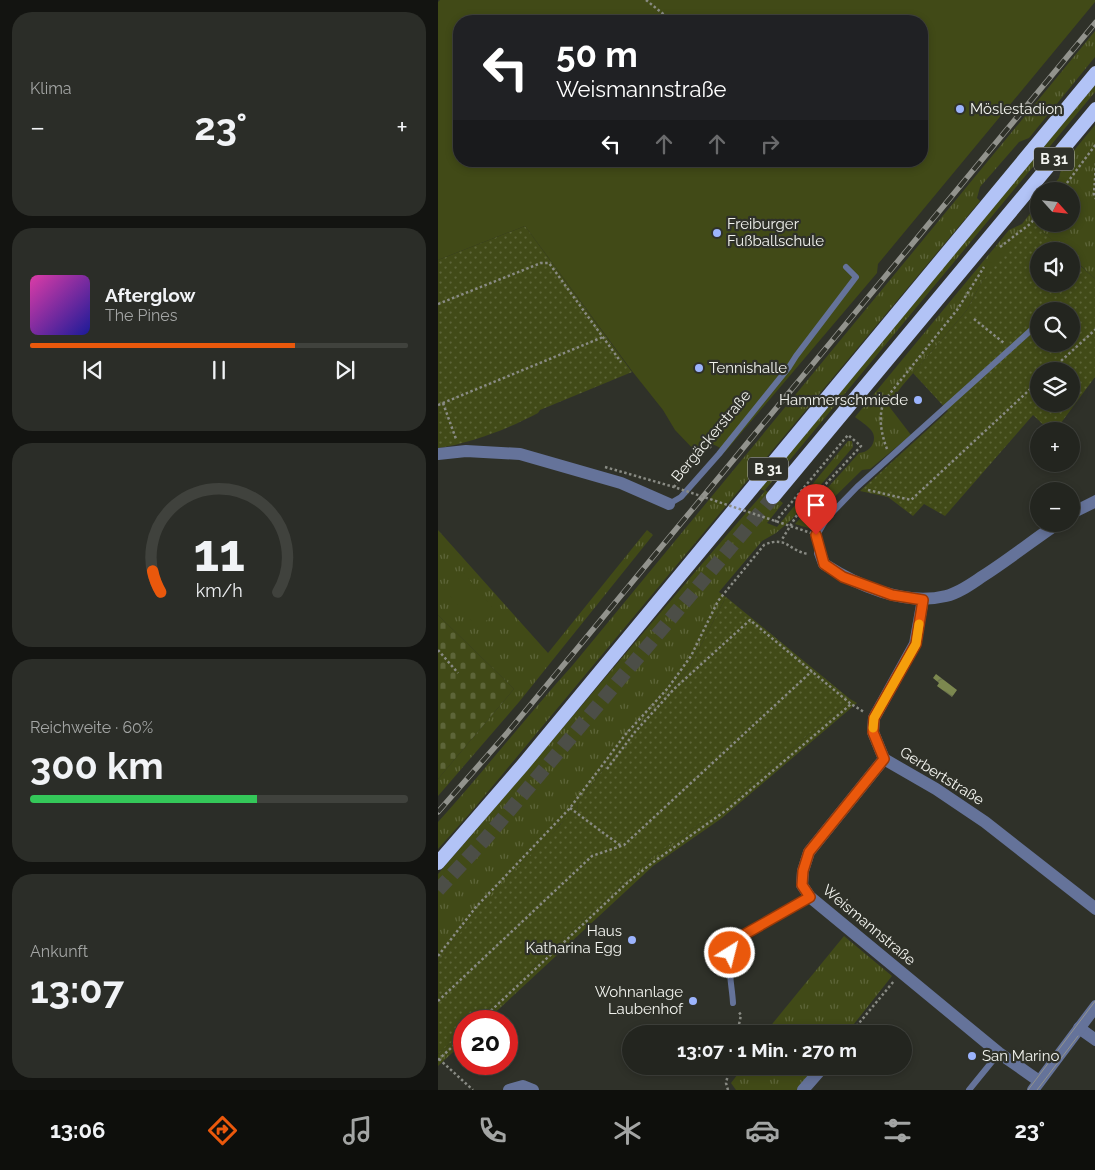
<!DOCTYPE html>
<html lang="de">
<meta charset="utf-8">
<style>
:root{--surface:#23251f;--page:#2b2d28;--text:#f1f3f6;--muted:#a3a5a4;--line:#40423d;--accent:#ea580c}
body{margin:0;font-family:Raleway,sans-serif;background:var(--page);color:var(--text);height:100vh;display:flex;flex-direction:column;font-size:19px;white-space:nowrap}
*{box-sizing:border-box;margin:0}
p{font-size:16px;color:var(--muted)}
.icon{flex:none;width:28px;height:28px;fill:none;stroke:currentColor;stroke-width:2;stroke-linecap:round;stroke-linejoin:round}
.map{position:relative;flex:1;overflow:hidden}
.side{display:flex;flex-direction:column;gap:12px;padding:12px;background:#131411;width:438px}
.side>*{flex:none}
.guide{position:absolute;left:15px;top:15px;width:475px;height:152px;border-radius:20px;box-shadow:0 2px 8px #0003,0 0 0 1px var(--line);background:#202124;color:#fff;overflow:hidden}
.needle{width:32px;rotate:117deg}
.buttons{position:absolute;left:592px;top:182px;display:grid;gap:10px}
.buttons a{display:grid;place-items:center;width:50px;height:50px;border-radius:50%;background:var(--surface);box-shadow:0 2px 8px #0003,0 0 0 1px var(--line);font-size:25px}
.speed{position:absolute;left:15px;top:1010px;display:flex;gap:10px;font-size:25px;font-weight:700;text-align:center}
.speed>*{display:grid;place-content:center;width:65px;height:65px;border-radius:50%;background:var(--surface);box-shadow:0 2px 8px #0003,0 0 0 1px var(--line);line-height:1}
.speed .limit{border:8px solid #d22;background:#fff;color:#111}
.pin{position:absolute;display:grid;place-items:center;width:42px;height:42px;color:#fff;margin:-51px -21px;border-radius:50% 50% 50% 0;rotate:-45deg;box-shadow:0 0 5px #0007}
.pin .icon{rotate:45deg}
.me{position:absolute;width:55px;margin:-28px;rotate:36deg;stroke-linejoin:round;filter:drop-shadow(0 0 4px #0008)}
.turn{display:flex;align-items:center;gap:18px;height:105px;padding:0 20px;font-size:22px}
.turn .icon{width:65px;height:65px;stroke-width:2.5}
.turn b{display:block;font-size:35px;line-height:42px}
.lanes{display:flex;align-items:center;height:48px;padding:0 20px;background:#0003;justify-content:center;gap:25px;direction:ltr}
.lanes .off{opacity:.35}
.big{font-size:38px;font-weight:700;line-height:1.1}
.side .tile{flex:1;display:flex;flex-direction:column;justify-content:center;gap:8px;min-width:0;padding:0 18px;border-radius:20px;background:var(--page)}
.side .dial{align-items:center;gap:0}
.dial svg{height:130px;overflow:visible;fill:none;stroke:var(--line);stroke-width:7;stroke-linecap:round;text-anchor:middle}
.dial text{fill:var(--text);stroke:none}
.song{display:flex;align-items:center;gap:15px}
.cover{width:60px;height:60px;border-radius:8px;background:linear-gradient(135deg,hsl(320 70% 55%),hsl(240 70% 35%))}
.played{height:5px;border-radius:2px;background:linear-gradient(90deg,var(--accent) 70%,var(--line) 70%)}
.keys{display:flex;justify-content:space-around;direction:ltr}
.heat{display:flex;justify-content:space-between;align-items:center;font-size:28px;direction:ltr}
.charge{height:8px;border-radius:4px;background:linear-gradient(90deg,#34c759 60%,var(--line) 0)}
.trip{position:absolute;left:184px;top:1025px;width:290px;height:50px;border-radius:25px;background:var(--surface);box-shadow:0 2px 8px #0003,0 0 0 1px var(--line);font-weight:700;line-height:50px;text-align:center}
.dock{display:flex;height:80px;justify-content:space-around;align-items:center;background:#0e0f0c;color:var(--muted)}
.dock .icon{width:35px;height:35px}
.dock .current{color:var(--accent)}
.dock b{font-size:22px;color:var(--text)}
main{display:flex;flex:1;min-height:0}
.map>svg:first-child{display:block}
.grass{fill:url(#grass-tufts)}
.cemetery{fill:url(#cemetery-stones)}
.garden{fill:url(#garden-dots);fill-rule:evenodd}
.pitch{fill:#414a17;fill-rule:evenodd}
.water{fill:url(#water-waves)}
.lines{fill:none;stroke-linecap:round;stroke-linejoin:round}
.trunk-tunnel{stroke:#4c4e47;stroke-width:14;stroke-dasharray:14 7;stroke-linecap:butt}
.path{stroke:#898b84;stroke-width:2.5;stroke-dasharray:2.5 2.5;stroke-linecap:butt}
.service{stroke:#65739a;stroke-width:6}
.minor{stroke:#65739a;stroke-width:12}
.tertiary{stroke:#65739a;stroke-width:12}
.trunk{stroke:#b2c3f6;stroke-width:14}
.tram{stroke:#92938d;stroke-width:1}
.rail-casing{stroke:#92938d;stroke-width:5.5}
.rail{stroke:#2f3129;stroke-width:4;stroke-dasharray:11;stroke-linecap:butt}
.path-bridge{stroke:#898b84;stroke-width:2.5;stroke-dasharray:2.5 2.5;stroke-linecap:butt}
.route-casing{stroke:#983908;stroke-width:12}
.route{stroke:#ea580c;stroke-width:9}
.slow{stroke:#f59e0b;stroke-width:9}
.poi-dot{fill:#9cb4fd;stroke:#2f3129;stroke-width:2}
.labels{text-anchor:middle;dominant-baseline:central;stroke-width:4.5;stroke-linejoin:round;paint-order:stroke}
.shield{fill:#2f3129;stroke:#b8b9b3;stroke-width:1}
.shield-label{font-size:14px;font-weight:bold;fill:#f2f3ee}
.poi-label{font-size:15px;fill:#f2f3ee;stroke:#2f3129;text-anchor:start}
.street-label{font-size:15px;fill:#f2f3ee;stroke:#2f3129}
</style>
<main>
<section class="side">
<div class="tile"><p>Klima</p>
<div class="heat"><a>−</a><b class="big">23°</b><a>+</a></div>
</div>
<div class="tile">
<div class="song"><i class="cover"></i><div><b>Afterglow</b><p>The Pines</p></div></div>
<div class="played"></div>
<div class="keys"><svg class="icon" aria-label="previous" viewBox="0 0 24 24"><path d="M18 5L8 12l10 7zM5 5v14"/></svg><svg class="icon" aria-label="pause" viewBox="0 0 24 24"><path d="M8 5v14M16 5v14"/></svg><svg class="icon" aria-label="next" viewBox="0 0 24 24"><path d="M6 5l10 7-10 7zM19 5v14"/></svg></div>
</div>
<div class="tile dial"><svg viewBox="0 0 100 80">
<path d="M14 69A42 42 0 1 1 86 69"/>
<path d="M14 69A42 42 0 0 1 9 56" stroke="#ea580c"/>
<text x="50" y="56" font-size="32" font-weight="700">11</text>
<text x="50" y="72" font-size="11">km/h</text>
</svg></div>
<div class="tile"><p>Reichweite · 60%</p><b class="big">300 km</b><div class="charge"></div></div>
<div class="tile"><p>Ankunft</p><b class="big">13:07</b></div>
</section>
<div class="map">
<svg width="658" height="1090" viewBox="0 0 658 1090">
<defs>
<pattern id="grass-tufts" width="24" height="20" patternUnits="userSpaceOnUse" patternTransform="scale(1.25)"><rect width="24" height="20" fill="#414a17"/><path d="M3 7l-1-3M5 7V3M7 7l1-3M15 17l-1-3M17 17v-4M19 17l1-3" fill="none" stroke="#5d6539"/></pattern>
<pattern id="cemetery-stones" width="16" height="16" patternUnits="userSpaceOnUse" patternTransform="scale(1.25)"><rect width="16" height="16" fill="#414a17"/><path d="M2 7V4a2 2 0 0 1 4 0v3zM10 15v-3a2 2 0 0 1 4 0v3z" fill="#5d6539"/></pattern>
<pattern id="garden-dots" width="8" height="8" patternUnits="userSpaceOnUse" patternTransform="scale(1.25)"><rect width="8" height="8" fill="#414a17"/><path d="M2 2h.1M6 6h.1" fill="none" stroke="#5d6539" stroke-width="1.8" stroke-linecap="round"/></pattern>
<pattern id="water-waves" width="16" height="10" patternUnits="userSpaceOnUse" patternTransform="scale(1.25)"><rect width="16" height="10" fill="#7c884f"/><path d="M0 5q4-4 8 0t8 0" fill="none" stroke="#686f4c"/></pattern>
</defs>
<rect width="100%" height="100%" fill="#2f3129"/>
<g class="grass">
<path d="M657,31V57L591,138L581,142L542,187L539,198L542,201L33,812L0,849V822C46,771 88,717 134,666Z"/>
<path d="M657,85V92L327,490L345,503L329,523L339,527L410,441H414L415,447L353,520L338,533L324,541L281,592L288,597L252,666L232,691L190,737L139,804L140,810L136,816C124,818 119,830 111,838C71,877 34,917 0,962V874C110,747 217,617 327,491L322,489Z"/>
<path d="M657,125V279L634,257V251H627L597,225L544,281L529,310L464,386L450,405L473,435L432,469L424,470L377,516L374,529L357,524L421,453C432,453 441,440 433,430C429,425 422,421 417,417L571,230L584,224L601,202V224H634V191H610L621,178L624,165Z"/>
<polygon points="0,530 110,653 209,530 215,535 81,702 0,796 0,779 76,689 0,615"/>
<polygon points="412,699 419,703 284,818 215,866 48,1021 37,1021 210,860 291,803"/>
<polygon points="406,936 454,976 408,1034 326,1034"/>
<polygon points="26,1031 26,1042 0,1066 0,1054"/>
<polygon points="306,1066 382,1066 360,1090 298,1090 293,1083"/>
</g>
<polygon class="cemetery" points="0,615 76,689 0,779"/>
<g class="garden">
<path d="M596,224L627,251H601V284H634V258L657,279V377L617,431H612L595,415L507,516L486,504L475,516L450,497L422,491L510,411L475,373L529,310L544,281L576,243ZM601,311H634V344H601ZM601,371H634V404H601Z"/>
<path d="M87,226L194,372L102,410L100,413C70,429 33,443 0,448V260Z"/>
<polygon points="288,597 412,699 291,803 210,860 37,1021 26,1021 26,1031 0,1054 0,962 26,928 59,890 114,834 129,817 136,816 140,810 139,804 190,737 232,691 252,666"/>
</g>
<g class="pitch">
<path d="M2,0H658L657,2L440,264L439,273L287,452C277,443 267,440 258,452L237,430L225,410L194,371L87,226L0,260V2ZM21,21H484V161H21Z"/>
<polygon points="26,573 58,612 40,628 6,589"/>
</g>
<polygon class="water" points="498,674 519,690 514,697 499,686 501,683 495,678"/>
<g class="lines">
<polyline class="trunk-tunnel" points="0,890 49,837 335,497"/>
<g class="path">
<polyline points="208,0 234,21"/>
<polyline points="658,163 656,194 658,199"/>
<polyline points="623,191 658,144"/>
<polyline points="562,247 592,224 601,214"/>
<polyline points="0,304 103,263 111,263 183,362"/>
<polyline points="536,319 566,343"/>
<polyline points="612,371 658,329"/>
<polyline points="5,403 18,439"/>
<polyline points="0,405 165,337"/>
<path d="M449,449C443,433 440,417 446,401L519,310L546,267"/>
<polyline points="236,487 267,447 271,446 274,449"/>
<polyline points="430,490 473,500 601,381"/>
<polyline points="337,522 410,435 423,446 359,515 343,541"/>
<polyline points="0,650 20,673"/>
<polyline points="169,769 197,732 236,689 312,620 413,704 426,712"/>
<polyline points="132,808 183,846"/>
<path d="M0,956L38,907L132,808L187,735L230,688L253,656L280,601L326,545C348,535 351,551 370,554"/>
<polyline points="0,1001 154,856 186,845 374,671"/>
<polyline points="42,1021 189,883 214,863 290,809 413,704"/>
<polyline points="299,1034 303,1015 300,1011"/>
<polyline points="412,1034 456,981"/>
<polyline points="1,1059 35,1090"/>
<polyline points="0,1060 26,1036"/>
<polyline points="290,1090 288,1083 292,1066"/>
</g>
<g class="service">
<polyline points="231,504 243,497 281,454 351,367 358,356 418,277 408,267"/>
<polyline points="382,553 379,535 389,518 419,487 601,323"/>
<path d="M295,1003C294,982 285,953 301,937L372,897"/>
<polyline points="531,1090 561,1053"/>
</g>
<g class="minor">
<polyline points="0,454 28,451 82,454 183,483 231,504"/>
<polyline points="634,513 658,501"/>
<path d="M382,553L386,564C420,586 467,606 508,596C521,593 533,584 545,576C570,560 594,541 619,524"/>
<polyline points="485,599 477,644 436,718 435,732 446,759 498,789 547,822 658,909"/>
<polyline points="446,759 371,852 365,871 364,885 372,897 561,1053 601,1081"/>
<polyline points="641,1028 658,1040"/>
<polyline points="71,1090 85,1086 95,1090"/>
<polyline points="365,1090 386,1066"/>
</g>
<polyline class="tertiary" points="595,1090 658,1006"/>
<g class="trunk">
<polyline points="335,497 658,109"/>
<polyline points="0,863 84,766 658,73"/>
</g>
<g class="tram">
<polyline points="590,1090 658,1000"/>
<polyline points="599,1090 640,1036"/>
</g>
<defs>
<polyline id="rail" points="0,812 70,732 658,22"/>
</defs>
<use href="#rail" class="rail-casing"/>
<use href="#rail" class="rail"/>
<polyline class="path-bridge" points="167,467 236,487 379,535"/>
</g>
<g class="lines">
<defs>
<polyline id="route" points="292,953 295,943 302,937 372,897 364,885 365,871 371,852 446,759 435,732 436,718 478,644 485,600 454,595 405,577 386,564 378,535"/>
</defs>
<use href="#route" class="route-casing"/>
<use href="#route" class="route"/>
<polyline class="slow" points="435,728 436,718 478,644 481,624"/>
</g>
<g class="poi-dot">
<circle cx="522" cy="109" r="5"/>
<circle cx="279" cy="233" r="5"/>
<circle cx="261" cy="368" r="5"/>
<circle cx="480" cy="400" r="5"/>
<circle cx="194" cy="940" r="5"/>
<circle cx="255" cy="1001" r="5"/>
<circle cx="534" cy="1056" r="5"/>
</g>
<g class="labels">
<g class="shield">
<rect x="596" y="147.5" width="40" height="23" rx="4"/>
<rect x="310" y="457.5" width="40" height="23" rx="4"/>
</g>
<g class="shield-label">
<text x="616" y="159">B 31</text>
<text x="330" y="469">B 31</text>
</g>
<g class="poi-label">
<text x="532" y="109">Möslestadion</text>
<text x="289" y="224">Freiburger<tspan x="289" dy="17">Fußballschule</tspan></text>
<text x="271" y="368">Tennishalle</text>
<text x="470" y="400" text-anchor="end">Hammerschmiede</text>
<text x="184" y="931" text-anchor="end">Haus<tspan x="184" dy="17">Katharina Egg</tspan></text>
<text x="245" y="992" text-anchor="end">Wohnanlage<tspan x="245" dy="17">Laubenhof</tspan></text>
<text x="544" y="1056">San Marino</text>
</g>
<g class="street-label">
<text transform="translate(273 436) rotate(-50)">Bergäckerstraße</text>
<text transform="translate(504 776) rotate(32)">Gerbertstraße</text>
<text transform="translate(431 925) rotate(40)">Weismannstraße</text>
</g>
</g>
</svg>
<div class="buttons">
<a><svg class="needle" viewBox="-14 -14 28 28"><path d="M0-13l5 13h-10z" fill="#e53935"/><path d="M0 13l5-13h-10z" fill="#a3a5a4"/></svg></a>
<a><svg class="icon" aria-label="sound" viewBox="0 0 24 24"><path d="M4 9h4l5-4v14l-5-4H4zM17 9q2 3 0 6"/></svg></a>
<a><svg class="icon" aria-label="search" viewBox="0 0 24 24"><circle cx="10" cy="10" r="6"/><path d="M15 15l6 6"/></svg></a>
<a><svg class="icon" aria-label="layers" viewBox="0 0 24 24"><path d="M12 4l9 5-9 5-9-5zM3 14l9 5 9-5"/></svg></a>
<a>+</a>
<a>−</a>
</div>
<div class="speed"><div class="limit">20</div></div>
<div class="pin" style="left:378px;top:535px;background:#d93025"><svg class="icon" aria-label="arrive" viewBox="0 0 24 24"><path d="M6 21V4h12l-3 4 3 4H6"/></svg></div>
<svg class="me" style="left:292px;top:953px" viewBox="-20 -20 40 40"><circle r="17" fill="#ea580c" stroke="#fff" stroke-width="3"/><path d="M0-11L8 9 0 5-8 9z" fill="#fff"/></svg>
<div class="trip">13:07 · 1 Min. · 270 m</div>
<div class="guide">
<div class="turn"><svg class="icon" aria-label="left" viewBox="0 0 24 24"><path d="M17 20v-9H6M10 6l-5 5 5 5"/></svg><div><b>50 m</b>Weismannstraße</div></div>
<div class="lanes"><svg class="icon" aria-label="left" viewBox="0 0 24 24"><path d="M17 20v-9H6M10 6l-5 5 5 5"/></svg><svg class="icon off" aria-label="ahead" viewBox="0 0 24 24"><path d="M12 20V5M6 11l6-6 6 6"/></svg><svg class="icon off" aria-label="ahead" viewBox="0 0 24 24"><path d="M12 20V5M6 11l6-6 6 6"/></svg><svg class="icon off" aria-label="right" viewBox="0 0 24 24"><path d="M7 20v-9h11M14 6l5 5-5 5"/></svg></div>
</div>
</div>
</main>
<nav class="dock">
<b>13:06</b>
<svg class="icon current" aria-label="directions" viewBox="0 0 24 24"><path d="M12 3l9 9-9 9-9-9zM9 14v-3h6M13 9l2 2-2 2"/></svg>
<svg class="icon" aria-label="music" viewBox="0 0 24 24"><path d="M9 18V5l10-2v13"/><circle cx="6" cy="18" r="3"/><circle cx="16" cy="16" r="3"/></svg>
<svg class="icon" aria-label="phone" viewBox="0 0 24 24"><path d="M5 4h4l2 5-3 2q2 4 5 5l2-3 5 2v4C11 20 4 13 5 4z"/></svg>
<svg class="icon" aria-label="climate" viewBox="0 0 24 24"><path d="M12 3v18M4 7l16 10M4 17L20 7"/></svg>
<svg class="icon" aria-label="car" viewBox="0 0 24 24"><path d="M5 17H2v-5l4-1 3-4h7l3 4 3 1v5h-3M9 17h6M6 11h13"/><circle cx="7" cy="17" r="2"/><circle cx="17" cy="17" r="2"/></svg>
<svg class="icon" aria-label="filters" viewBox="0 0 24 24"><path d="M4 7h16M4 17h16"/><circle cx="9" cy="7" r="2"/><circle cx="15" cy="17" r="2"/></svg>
<b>23°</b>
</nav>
